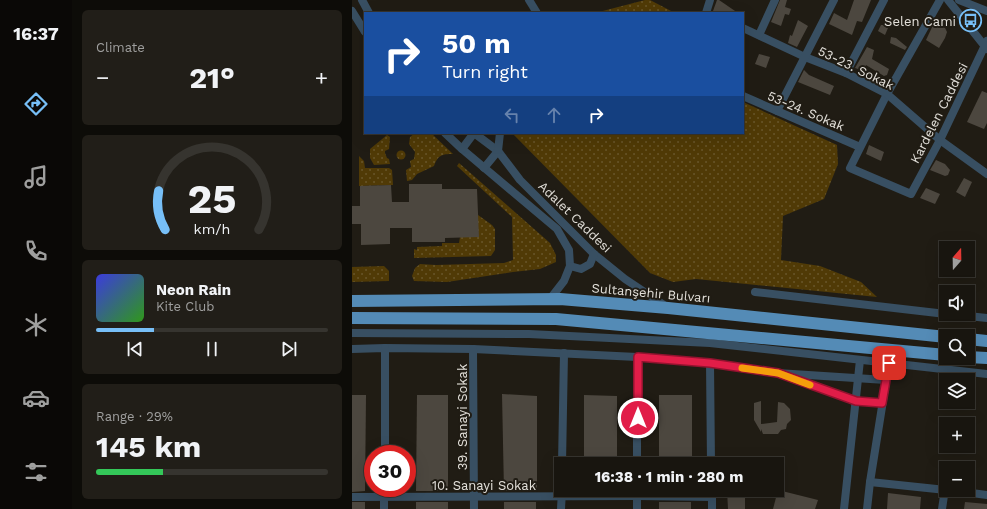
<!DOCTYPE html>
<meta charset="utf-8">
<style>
:root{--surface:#18150f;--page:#211e18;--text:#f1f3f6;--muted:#9f9f9e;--line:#36342f;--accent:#77bff7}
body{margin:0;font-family:"Work Sans",sans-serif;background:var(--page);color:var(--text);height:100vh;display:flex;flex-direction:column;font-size:15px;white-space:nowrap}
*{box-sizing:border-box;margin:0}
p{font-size:13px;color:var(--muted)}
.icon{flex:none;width:22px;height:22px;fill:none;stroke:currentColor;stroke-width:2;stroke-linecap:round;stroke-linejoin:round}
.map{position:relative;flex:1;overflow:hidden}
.panel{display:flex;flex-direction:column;gap:10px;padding:10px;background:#0d0c08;width:280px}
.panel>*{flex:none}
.banner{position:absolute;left:12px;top:12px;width:380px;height:122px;border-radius:0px;box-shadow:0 4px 16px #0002,0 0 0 1px var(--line);background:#1a4fa0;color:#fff;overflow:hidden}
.needle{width:26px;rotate:20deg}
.fabs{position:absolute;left:587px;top:241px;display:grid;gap:8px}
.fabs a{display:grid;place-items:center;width:36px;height:36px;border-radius:0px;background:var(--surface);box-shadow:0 4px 16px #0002,0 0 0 1px var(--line);font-size:20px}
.speed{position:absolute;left:12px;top:445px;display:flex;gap:8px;font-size:20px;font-weight:700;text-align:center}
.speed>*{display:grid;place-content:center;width:52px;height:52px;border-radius:50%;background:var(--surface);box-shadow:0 4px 16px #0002,0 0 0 1px var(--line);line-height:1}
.speed .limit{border:6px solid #d22;background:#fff;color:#111}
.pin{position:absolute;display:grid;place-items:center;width:34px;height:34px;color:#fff;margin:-17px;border-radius:8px;box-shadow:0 2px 6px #0006}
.me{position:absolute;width:44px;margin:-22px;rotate:0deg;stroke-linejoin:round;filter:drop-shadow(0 0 3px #0008)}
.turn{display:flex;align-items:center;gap:14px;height:84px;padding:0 12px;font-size:18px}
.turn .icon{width:52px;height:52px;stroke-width:2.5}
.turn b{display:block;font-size:28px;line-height:34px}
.lanes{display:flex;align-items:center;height:38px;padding:0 12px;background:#0003;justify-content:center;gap:20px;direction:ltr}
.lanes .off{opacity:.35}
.big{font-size:30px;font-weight:700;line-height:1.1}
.panel .widget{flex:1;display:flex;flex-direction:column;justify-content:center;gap:6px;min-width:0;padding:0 14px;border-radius:6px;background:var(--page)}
.panel .dial{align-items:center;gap:0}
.dial svg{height:104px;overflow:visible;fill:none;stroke:var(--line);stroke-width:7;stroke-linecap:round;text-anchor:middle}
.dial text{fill:var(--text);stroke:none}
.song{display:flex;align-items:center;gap:12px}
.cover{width:48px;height:48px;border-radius:6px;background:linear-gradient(135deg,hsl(240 70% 55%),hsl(110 70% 35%))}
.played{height:4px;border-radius:2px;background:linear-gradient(90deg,var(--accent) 25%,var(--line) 25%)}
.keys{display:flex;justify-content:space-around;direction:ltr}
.heat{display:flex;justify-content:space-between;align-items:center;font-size:22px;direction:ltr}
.charge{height:6px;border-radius:3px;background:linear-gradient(90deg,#34c759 29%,var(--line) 0)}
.trip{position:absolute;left:202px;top:457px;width:230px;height:40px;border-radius:0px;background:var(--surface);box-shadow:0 4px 16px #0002,0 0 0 1px var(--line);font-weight:700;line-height:40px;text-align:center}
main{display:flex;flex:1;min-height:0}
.tabs{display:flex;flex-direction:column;width:72px;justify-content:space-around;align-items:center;background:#0a0806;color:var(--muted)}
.tabs .icon{width:28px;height:28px}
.tabs .active{color:var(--accent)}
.tabs b{font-size:18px;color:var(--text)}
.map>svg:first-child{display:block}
.grass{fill:url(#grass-dots)}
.building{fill:#4c473f}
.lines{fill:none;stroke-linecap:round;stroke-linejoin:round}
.minor{stroke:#384f62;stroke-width:8}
.trunk{stroke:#548bb6;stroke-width:12}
.route-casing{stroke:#92132f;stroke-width:10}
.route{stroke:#e11d48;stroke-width:7}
.slow{stroke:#f59e0b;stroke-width:7}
.labels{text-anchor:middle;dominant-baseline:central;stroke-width:4;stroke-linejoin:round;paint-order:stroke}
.poi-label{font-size:13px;fill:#e3e0da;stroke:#201c14;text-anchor:end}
.street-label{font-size:13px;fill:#e3e0da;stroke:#201c14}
</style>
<main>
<nav class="tabs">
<b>16:37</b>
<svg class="icon active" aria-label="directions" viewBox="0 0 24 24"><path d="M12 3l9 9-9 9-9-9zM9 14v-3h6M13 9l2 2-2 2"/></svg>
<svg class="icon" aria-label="music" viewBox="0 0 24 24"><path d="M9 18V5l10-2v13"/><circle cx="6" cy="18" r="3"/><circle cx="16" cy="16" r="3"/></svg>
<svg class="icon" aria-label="phone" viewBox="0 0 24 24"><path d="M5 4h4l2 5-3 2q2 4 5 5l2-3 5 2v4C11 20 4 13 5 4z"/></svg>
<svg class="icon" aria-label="climate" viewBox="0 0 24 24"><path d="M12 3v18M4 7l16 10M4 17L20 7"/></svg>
<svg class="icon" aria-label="car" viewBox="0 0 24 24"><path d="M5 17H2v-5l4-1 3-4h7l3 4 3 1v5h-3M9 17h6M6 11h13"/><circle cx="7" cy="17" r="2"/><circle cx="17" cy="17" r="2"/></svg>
<svg class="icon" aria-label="filters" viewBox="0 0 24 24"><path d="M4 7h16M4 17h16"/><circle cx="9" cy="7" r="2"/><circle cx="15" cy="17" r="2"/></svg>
</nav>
<section class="panel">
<div class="widget"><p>Climate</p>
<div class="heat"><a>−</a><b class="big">21°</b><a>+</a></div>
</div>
<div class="widget dial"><svg viewBox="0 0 100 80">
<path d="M14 69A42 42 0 1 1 86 69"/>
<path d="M14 69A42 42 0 0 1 9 39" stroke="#77bff7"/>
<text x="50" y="56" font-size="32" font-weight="700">25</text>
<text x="50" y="72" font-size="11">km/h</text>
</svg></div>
<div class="widget">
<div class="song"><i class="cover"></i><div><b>Neon Rain</b><p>Kite Club</p></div></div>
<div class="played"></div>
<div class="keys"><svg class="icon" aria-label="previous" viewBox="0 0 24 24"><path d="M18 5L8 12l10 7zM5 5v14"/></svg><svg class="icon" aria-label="pause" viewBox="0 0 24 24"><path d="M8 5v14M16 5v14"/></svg><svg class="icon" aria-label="next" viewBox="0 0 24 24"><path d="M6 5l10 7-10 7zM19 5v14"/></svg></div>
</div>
<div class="widget"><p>Range · 29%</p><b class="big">145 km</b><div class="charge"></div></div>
</section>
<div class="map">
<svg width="635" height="509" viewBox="0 0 635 509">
<defs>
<pattern id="grass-dots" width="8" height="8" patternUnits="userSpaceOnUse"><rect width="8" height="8" fill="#503a06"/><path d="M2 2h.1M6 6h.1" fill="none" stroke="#69562a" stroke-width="1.8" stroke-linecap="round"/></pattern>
</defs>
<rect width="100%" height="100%" fill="#201c14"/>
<g class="grass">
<polygon points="293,0 298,0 323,13 243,13"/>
<polygon points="391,102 485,145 486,164 472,199 431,216 429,260 468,266 509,282 525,297 344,279 321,282 298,273 160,133 391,133"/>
<path d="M63,133H79L101,154C90,154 86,155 82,166L65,174L60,180L55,181L54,170L59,167L58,161L62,159L63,152L57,144L58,137Z"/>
<polygon points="35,135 38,137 37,149 33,151 33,153 35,158 37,159 38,164 22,165 18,158 18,149"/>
<circle cx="49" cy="155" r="4.5"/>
<polygon points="7,156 12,161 13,168 37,168 40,170 41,185 7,186"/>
<polygon points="107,163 198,243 204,255 204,262 188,269 161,272 95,282 62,281 60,276 63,268 68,264 84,265 152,263 161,260 160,217 105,166"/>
<polygon points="126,215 140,225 143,229 143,250 139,256 62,258 62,249 65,250 65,247 90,246 90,243 107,243 108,237"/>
<polygon points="32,266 37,271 37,281 0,282 0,267"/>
</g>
<g class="building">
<polygon points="365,0 367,0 386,13 367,13 361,11"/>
<polygon points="428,0 435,0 433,7 439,9 437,15 433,14 429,26 419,22"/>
<polygon points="502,0 519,0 510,22 505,21 500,35 477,24 482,13 495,20"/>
<polygon points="446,20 456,26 445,47 436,43 438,35 440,36"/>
<polygon points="582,23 593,28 595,32 593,38 587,48 574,40"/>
<polygon points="529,25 534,25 536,28 533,35 526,31"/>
<polygon points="539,37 544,38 555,47 553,50 538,43"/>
<polygon points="515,47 522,50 520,59 537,69 535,75 532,76 514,65 512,71 503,68"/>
<polygon points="407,54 418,57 414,68 403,64"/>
<polygon points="452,70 457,75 482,86 478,95 446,82"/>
<polygon points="630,91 635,93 635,123 632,129 615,122"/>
<polygon points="517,145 532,152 529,161 514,154"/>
<polygon points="584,160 593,164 598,170 596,175 593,176 578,170"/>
<polygon points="612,178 620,182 613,197 604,192"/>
<polygon points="57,184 90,184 90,189 125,189 127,237 93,238 93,242 60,242 60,228 38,228 38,244 9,245 9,224 0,224 0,206 8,206 8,186 39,185 40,202 57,202"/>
<polygon points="574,188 588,194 583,204 568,198"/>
<polygon points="150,394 185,396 185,491 152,491"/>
<polygon points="0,395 14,395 13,491 0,492"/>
<polygon points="65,395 96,395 96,491 64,491"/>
<polygon points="232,395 265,396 265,464 232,464"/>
<rect x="307" y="395" width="33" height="69"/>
<polygon points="409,401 409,424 425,422 426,402 432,403 438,409 439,420 435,424 434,429 429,430 426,434 411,434 409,429 409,432 402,420 402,403"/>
<rect x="307" y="490" width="32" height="1"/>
<polygon points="375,490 393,490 393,509 376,509"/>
<polygon points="426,490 466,500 463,509 421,509"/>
<polygon points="536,493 569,497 568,509 535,509"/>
<rect x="0" y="502" width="13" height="7"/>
<rect x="64" y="502" width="32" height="7"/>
<rect x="152" y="502" width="32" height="7"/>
<rect x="307" y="502" width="32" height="7"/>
<polygon points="613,502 635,504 635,509 612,509"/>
</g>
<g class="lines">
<g class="minor">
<polyline points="10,0 17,13"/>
<polyline points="177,0 185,13"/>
<polyline points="588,0 535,94 498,168 559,194 588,140 635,41"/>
<polyline points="596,0 635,49"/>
<polyline points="607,0 635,11"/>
<polyline points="0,11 13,32"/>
<polyline points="354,13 358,0"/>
<polyline points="391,28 453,57 494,73 535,94 588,140 635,174"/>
<polyline points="407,35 423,0"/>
<polyline points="494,73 532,0"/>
<polyline points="391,96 508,147"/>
<polyline points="425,111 482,0"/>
<polyline points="93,133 110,149 205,229 217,250 218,266 212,281 198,299"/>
<polyline points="122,133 146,151 168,180 242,254 273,279 315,307"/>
<polyline points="110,149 122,133"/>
<polyline points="132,168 146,151 148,133"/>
<polyline points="218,266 229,269 238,264 242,254"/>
<polyline points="403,292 594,314"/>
<polyline points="598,314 635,318"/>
<polyline points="0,333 177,334 358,343 635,374"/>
<polyline points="0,349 33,348 121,349 285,357 358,363 425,373 534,380"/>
<polyline points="121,349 122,509"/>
<polyline points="285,357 285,464"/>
<polyline points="358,363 359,464"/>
<polyline points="434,376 504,401 530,403"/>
<polyline points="33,454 33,348"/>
<polyline points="210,464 212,353"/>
<polyline points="518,482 594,490"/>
<polyline points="360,490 360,509"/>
<polyline points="597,490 635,495"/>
<polyline points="0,497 285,496 360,497"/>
<polyline points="32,509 32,488"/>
<polyline points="209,509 210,490"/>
<polyline points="285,509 285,490"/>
<polyline points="492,509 508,360"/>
<polyline points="515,509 518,482 537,363"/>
<polyline points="590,509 593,489"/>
</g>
<g class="trunk">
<polyline points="0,301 208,299 316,308 594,337"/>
<polyline points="0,318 204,319 594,355"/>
<polyline points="616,339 635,341"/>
<polyline points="616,357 635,358"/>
</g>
</g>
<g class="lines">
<defs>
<polyline id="route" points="286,418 286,357 358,363 426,373 504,401 530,403 537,363"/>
</defs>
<use href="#route" class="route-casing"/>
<use href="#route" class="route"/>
<polyline class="slow" points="390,368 426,373 458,385"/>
</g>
<defs>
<symbol id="bus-ring" viewBox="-11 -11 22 22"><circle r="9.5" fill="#201c14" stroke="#77bff7" stroke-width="1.5"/><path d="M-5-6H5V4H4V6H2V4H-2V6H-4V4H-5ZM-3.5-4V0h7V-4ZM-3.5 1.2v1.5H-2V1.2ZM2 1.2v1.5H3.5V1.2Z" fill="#77bff7"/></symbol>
</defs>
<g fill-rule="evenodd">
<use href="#bus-ring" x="606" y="8" width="25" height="25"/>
</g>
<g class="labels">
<g class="poi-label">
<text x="604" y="21">Selen Cami</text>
</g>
<g class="street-label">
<text transform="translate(504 68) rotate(26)">53-23. Sokak</text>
<text transform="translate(454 111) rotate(23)">53-24. Sokak</text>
<text transform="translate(587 113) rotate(-63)">Kardelen Caddesi</text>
<text transform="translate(223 217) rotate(44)">Adalet Caddesi</text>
<text transform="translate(299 293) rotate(5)">Sultanşehir Bulvarı</text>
<text transform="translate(110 417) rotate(-90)">39. Sanayi Sokak</text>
<text x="132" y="485">10. Sanayi Sokak</text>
</g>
</g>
</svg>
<div class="fabs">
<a><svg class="needle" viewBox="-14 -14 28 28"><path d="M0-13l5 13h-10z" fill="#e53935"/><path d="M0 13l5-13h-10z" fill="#9f9f9e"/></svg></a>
<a><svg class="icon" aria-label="sound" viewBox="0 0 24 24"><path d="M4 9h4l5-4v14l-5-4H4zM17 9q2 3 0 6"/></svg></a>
<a><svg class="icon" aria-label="search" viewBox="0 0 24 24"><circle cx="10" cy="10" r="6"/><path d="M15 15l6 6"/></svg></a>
<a><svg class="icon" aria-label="layers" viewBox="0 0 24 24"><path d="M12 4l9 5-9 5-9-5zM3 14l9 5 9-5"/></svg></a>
<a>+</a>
<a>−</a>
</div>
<div class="speed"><div class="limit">30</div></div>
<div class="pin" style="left:537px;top:363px;background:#d93025"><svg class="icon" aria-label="arrive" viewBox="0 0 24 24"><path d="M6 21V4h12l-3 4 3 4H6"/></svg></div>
<svg class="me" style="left:286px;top:418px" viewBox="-20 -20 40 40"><circle r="17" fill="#e11d48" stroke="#fff" stroke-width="3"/><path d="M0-11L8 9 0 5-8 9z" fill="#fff"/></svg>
<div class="trip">16:38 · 1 min · 280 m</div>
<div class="banner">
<div class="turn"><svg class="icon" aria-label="right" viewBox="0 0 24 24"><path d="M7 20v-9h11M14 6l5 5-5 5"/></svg><div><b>50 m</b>Turn right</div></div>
<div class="lanes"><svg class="icon off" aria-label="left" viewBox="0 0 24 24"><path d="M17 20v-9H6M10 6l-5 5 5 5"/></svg><svg class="icon off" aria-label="ahead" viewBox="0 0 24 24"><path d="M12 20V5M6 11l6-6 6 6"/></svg><svg class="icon" aria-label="right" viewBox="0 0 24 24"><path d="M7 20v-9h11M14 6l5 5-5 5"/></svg></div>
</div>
</div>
</main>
